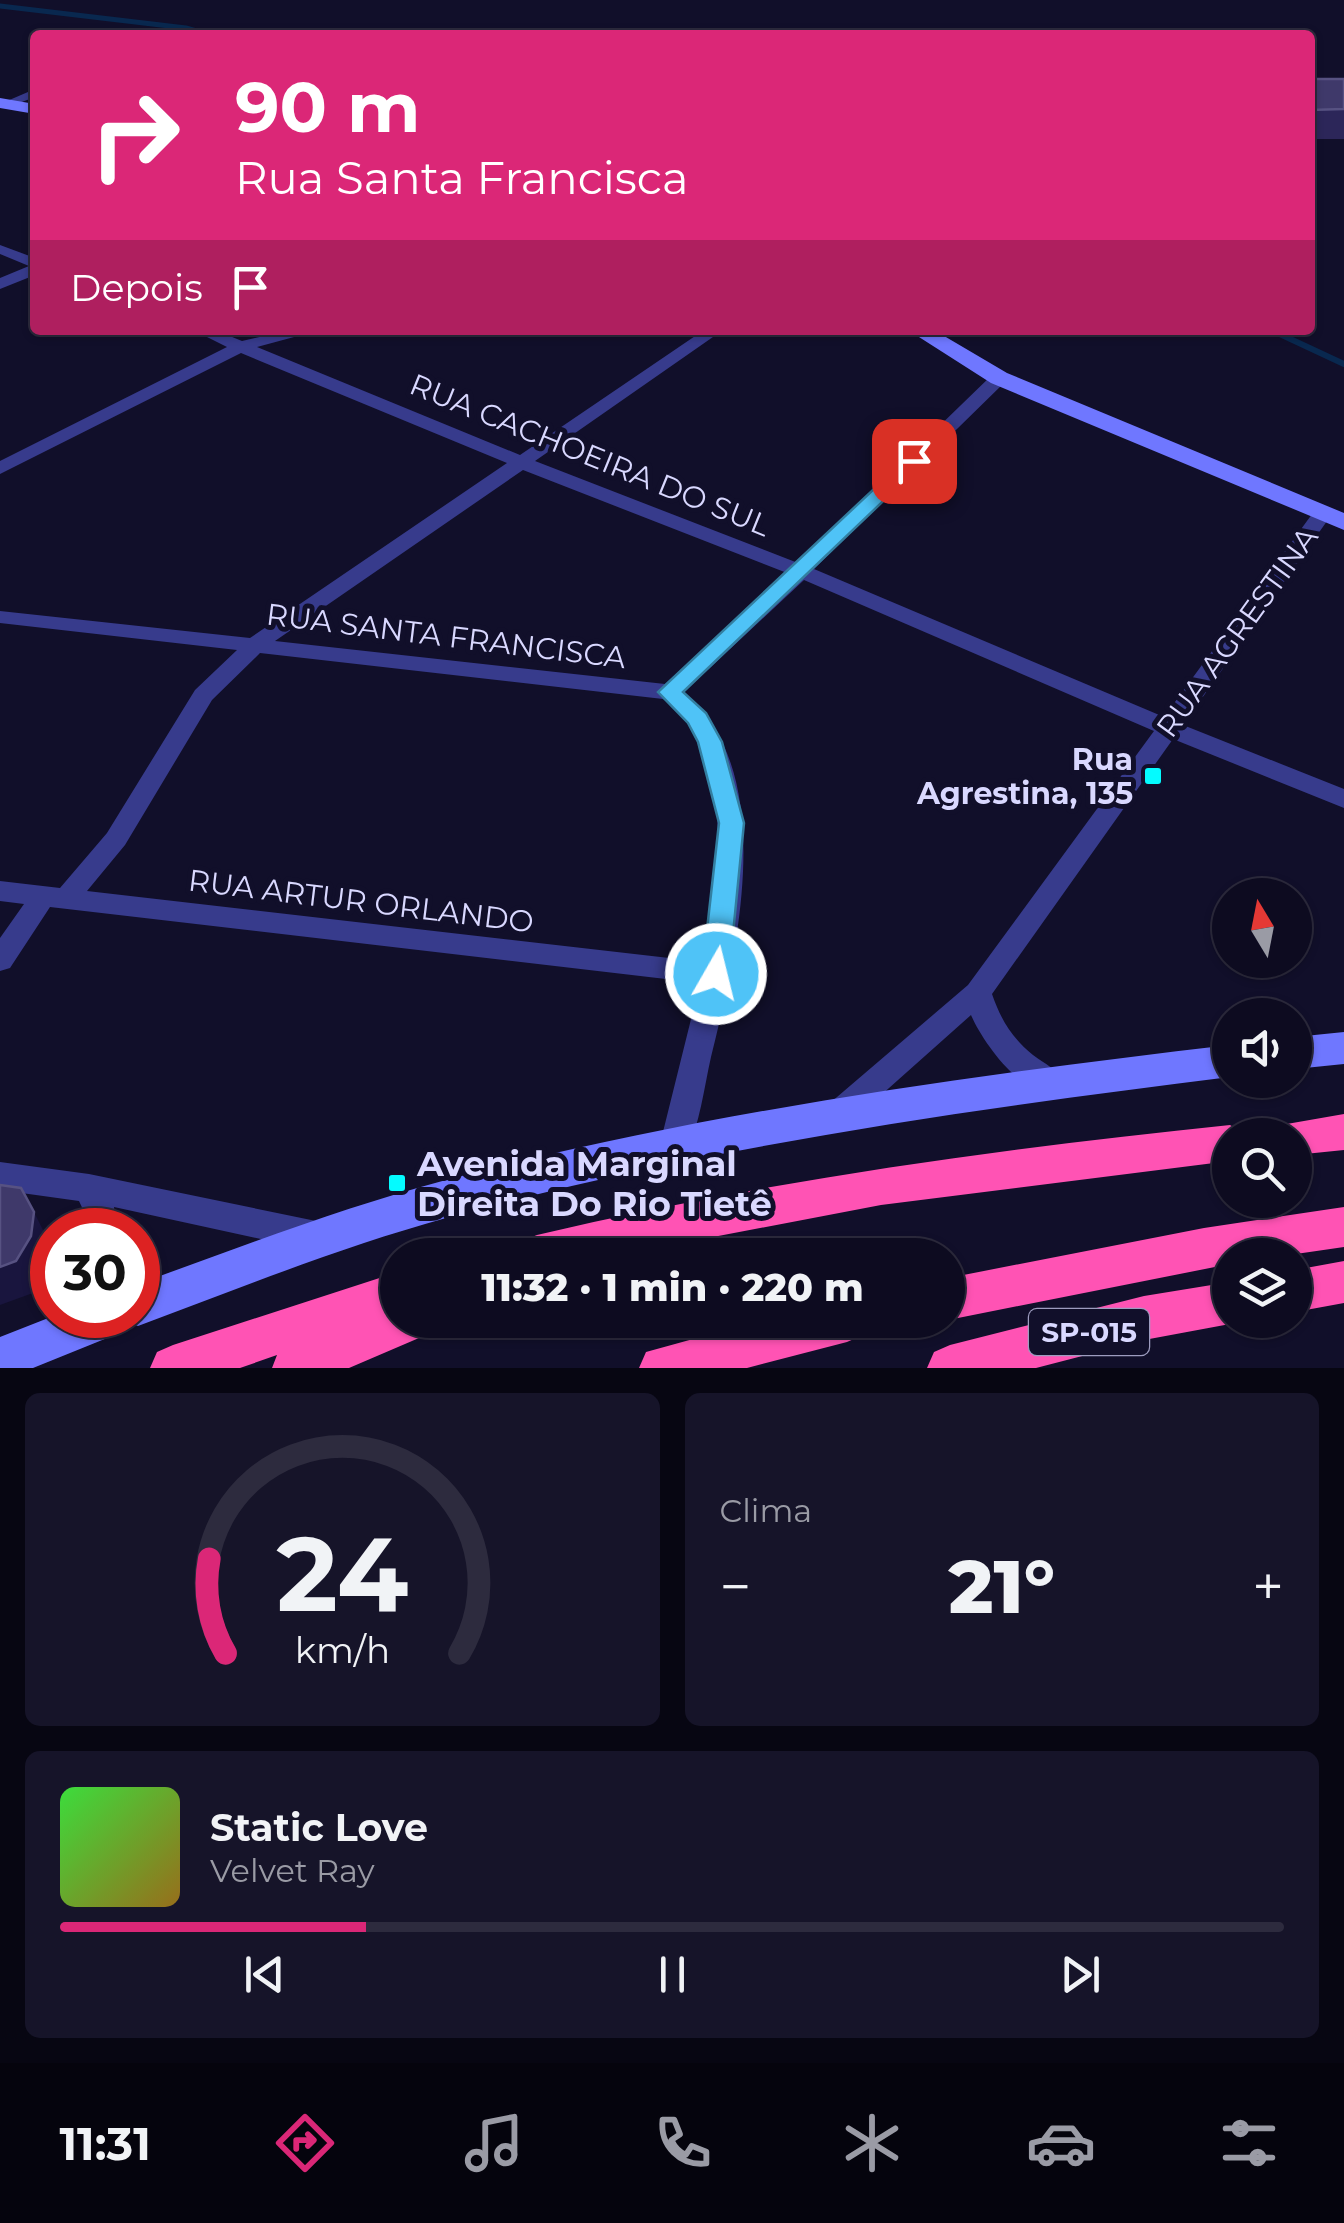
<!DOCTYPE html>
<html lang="pt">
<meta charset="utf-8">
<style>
:root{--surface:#0d0b20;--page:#161429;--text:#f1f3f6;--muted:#9a9ba5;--line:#2d2b3e;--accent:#db2777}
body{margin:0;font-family:Montserrat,sans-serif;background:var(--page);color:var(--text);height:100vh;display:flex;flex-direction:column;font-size:38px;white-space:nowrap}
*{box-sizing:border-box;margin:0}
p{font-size:32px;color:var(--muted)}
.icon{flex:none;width:55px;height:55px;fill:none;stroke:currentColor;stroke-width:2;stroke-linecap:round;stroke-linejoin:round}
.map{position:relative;height:1368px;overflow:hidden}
.details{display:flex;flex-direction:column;gap:25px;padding:25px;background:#070612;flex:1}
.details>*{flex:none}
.hud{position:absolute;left:30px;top:30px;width:1285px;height:305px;border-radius:10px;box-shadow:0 2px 8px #0004,0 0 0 2px var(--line);background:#db2777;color:#fff;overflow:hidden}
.needle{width:65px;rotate:350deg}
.buttons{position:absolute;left:1212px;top:878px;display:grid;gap:20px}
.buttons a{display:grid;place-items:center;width:100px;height:100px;border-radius:50%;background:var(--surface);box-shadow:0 2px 8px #0004,0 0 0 2px var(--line);font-size:50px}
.speed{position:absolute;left:30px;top:1208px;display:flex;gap:20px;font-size:50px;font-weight:700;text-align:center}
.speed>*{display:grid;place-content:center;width:130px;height:130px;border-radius:50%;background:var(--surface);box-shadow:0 2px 8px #0004,0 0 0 2px var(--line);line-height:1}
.speed .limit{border:15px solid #d22;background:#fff;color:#111}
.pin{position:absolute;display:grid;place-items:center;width:85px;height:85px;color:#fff;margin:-42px;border-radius:20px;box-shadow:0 5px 15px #0006}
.me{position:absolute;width:110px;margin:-55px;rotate:8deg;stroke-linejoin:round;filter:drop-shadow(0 0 8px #0008)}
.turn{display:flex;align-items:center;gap:35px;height:210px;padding:0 40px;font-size:45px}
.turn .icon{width:130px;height:130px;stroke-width:2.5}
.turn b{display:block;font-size:70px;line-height:85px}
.then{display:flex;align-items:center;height:95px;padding:0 40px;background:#0003;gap:20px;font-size:38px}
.big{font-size:75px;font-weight:800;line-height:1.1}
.details .card{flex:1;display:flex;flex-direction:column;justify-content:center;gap:15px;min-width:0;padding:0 35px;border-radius:15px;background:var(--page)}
.details .dial{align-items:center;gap:0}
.dial svg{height:260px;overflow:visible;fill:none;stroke:var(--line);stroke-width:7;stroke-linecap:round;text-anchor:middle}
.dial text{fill:var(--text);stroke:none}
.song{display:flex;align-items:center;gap:30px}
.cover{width:120px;height:120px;border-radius:15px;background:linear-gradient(135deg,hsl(120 70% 55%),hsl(40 70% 35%))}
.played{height:10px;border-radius:5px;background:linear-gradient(90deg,var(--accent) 25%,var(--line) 25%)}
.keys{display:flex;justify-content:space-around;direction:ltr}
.heat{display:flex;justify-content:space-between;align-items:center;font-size:55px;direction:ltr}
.details .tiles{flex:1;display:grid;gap:25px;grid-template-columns:1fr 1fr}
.card:last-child{grid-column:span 2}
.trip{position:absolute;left:380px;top:1238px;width:585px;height:100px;border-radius:50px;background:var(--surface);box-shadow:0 2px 8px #0004,0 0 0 2px var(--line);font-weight:800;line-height:100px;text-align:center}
.tab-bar{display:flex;height:160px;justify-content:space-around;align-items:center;background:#05040d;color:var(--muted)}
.tab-bar .icon{width:70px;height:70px}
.tab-bar .active{color:var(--accent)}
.tab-bar b{font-size:45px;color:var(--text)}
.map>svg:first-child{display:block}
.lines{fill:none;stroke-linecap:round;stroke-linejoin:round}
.stream-far1{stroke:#09284f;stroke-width:5}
.stream{stroke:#09284f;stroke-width:6}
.street{fill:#373b8c;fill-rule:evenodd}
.secondary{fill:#6f77ff;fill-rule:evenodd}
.highway{fill:#ff53b4;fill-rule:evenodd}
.wall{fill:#2c2659}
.shaded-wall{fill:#19153e}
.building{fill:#3f396a;stroke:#575282;stroke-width:2.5}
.route{fill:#4fc3f7;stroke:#337fa1;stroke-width:2.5}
.poi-dot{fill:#04fbff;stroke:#110f2a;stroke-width:4}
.labels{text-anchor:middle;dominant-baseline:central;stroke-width:10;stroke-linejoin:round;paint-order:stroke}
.shield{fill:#110f2a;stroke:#9d9cbf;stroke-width:2.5}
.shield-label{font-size:28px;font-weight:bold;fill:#d9d8ff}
.street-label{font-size:30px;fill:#d9d8ff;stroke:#110f2a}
.poi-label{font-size:30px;font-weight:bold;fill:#d9d8ff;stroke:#110f2a;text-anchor:end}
.near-poi-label{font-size:35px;font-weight:bold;fill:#d9d8ff;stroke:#110f2a;text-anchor:start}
</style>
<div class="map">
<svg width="1344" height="1368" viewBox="0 0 1344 1368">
<rect width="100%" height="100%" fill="#110f2a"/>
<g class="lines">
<polyline class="stream-far1" points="0,6 186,28 210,35"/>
<polyline class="stream" points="1271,330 1344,364"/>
<g class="street">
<polygon points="117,30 132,33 134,35 113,35"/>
<polygon points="35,89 35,97 6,108 0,104"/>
<polygon points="0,245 35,258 35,275 0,289 0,278 29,266 0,254"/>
<path d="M193,330H215L242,341L290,330H320L257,347L520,455L704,330H723L535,461L798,563L993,374H1005V382L814,569L1164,717L1315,510H1329L1332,514L1183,725L1344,789V808L1173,739L992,994C1001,1020 1012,1038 1033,1055C1045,1064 1057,1069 1064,1082L1059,1091C1026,1103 983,1043 971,1015L852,1121L841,1125L830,1121L826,1112L830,1103L968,985L1154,731L804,580L684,692C780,773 737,951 711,1057C704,1088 700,1124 686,1153L675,1157L664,1153L660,1144L700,983L50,907L10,968L0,971V938L24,904L0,901V881L60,888L107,833L195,690L237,650L0,623V611L250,638L507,463L241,353L0,474V461L227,347ZM523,470L787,573L665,684L275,641ZM260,653L663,699C671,705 680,712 686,719C734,780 717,892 704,962L87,891L125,845L212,700Z"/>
<polygon points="0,1162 89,1174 316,1221 327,1226 332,1236 327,1246 316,1251 114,1207 117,1230 85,1230 86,1216 79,1201 0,1190"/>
</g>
<g class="secondary">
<polygon points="0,98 35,104 35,114 0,108"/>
<polygon points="908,330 934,330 1007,373 1344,513 1344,530 991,383"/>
<polygon points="1344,1032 1344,1064 1295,1069 1295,1037"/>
<path d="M1230,1045V1077C966,1110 703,1147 446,1218C341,1247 240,1288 138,1326L130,1323L127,1330L33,1368H0V1337L56,1315H138V1284C240,1247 341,1208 446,1180C703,1112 966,1076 1230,1045Z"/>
</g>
<g class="highway">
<polygon points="1344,1114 1344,1150 1295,1155 1295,1135 1276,1135 1281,1125"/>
<path d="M1230,1125L1247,1135H1230V1161L881,1205L619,1255H515L522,1241L537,1235C766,1181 996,1149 1230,1125Z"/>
<polygon points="1344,1207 1344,1247 1289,1255 1230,1255 1230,1264 948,1320 948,1278 1204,1228"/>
<polygon points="1344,1261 1344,1303 1295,1312 1295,1270"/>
<polygon points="398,1272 398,1320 432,1320 426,1335 349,1368 272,1368 277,1355 240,1368 150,1368 157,1352 173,1345"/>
<polygon points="1230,1282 1230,1320 1241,1320 1230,1324 1144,1340 1036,1368 927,1368 934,1352 950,1345 1144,1296"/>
<polygon points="762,1320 869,1320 863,1335 847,1342 747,1368 639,1368 646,1352"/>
</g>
</g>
<rect class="wall" x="1310" y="79" width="34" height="60"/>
<polygon class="shaded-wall" points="34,1212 50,1244 47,1268 33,1293 0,1305 0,1267"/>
<g class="building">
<polygon points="1310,79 1344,79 1344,109 1310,110"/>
<polygon points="0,1185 21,1188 34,1212 31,1236 16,1261 0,1267"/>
</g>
<polygon class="route" points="914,455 921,457 921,465 683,692 706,713 722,742 744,823 729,974 725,982 716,985 706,982 702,974 719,823 698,742 688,723 658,692 908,457"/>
<g class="poi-dot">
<rect x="1143" y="766" width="20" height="20" rx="5"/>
<rect x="387" y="1173" width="20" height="20" rx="5"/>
</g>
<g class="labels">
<rect class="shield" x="1029" y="1309" width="120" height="46" rx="8"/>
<g class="shield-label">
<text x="1089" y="1332">SP-015</text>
</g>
<g class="street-label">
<text transform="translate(590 455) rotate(22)">RUA CACHOEIRA DO SUL</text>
<text transform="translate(1237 632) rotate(-54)">RUA AGRESTINA</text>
<text transform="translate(446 636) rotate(7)">RUA SANTA FRANCISCA</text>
<text transform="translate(361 901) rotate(7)">RUA ARTUR ORLANDO</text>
</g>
<g class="poi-label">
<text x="1133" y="759">Rua<tspan x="1133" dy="34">Agrestina, 135</tspan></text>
</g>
<g class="near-poi-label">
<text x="417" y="1163">Avenida Marginal<tspan x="417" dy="40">Direita Do Rio Tietê</tspan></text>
</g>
</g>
</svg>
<div class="buttons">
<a><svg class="needle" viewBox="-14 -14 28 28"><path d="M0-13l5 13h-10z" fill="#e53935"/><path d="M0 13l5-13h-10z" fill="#9a9ba5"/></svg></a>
<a><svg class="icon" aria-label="sound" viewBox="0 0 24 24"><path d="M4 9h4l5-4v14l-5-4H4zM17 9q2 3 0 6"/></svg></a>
<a><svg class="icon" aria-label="search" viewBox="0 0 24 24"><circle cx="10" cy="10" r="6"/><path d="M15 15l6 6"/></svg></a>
<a><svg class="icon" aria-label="layers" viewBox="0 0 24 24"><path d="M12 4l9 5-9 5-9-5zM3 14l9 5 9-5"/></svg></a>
</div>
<div class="speed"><div class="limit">30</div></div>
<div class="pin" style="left:914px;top:461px;background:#d93025"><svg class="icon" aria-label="arrive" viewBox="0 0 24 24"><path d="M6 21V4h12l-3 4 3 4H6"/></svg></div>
<svg class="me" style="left:716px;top:974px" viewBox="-20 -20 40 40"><circle r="17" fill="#4fc3f7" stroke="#fff" stroke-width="3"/><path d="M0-11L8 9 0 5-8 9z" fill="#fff"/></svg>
<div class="trip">11:32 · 1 min · 220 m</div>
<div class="hud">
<div class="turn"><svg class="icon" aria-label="right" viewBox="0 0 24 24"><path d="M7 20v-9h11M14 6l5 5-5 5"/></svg><div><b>90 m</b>Rua Santa Francisca</div></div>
<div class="then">Depois<svg class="icon" aria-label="arrive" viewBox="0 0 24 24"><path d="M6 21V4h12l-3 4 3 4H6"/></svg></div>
</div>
</div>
<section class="details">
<div class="tiles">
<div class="card dial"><svg viewBox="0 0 100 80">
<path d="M14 69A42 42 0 1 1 86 69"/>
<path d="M14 69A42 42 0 0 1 9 40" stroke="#db2777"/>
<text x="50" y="56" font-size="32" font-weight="700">24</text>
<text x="50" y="72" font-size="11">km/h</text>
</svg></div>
<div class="card"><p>Clima</p>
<div class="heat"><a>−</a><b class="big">21°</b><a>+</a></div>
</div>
<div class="card">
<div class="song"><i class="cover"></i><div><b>Static Love</b><p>Velvet Ray</p></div></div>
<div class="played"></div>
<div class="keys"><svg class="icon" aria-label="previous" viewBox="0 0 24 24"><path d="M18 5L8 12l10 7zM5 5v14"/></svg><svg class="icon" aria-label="pause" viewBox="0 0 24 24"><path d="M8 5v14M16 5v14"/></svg><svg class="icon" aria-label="next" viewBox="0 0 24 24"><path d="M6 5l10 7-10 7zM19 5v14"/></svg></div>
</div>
</div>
</section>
<nav class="tab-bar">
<b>11:31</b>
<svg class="icon active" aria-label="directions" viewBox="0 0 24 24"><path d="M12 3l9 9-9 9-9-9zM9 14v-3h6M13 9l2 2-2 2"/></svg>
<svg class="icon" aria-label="music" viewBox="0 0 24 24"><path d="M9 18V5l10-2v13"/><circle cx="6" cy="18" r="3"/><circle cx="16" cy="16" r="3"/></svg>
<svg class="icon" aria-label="phone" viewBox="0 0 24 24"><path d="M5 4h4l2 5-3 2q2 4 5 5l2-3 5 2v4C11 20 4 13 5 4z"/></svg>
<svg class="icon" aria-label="climate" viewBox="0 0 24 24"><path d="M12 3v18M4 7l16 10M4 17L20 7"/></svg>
<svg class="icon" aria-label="car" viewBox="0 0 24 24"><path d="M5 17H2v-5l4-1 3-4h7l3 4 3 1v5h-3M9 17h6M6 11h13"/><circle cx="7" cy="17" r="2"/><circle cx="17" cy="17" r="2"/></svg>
<svg class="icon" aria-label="filters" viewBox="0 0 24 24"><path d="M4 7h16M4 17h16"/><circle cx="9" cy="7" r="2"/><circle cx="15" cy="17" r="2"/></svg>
</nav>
